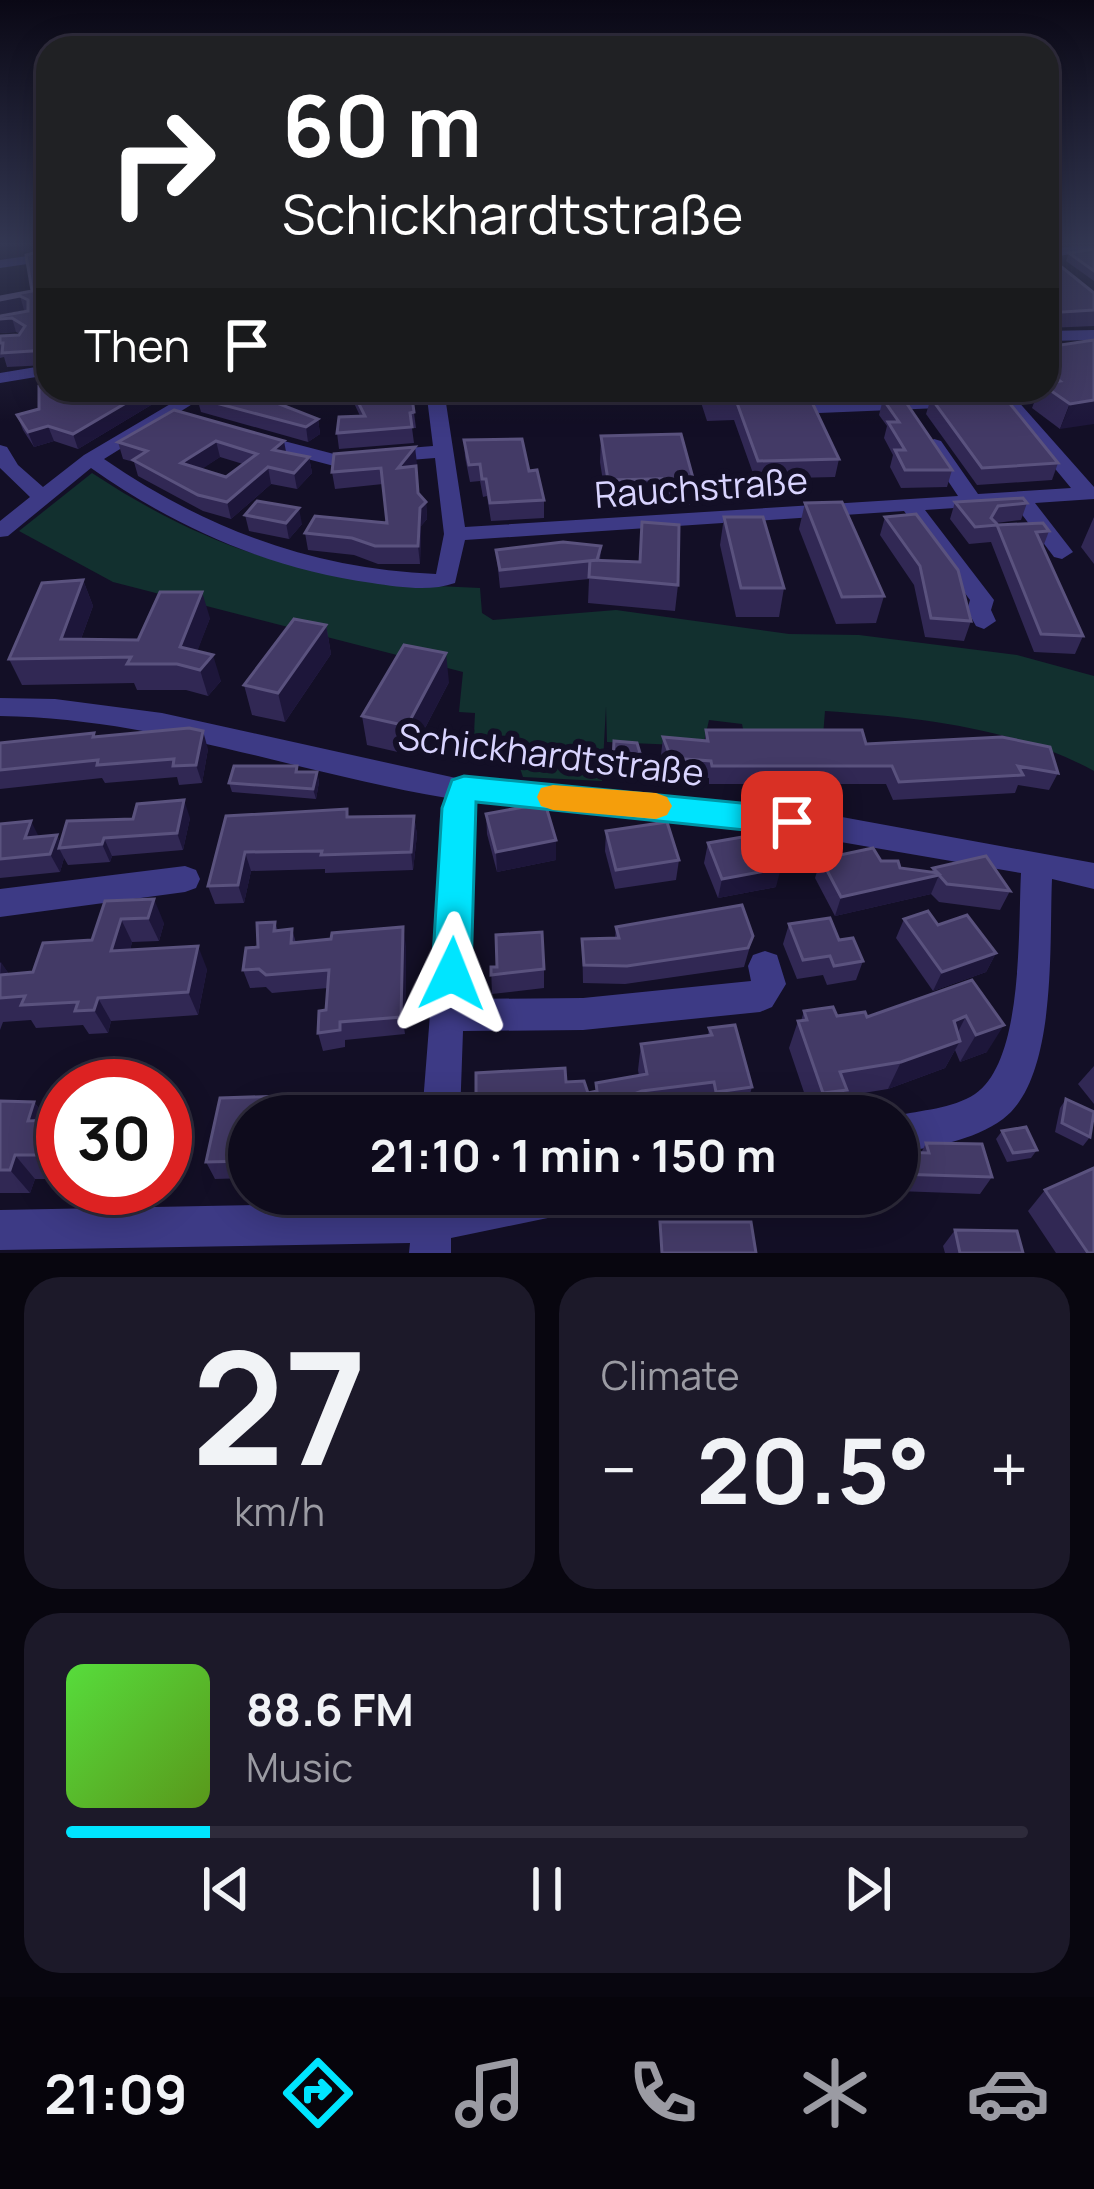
<!DOCTYPE html>
<meta charset="utf-8">
<style>
:root{--surface:#0e0b1c;--page:#1c1929;--text:#f1f3f6;--muted:#9b9ba3;--line:#2e2b3b;--accent:#00e5ff}
body{margin:0;font-family:Manrope,sans-serif;background:var(--page);color:var(--text);height:100vh;display:flex;flex-direction:column;font-size:45px;white-space:nowrap}
*{box-sizing:border-box;margin:0}
p{font-size:39px;color:var(--muted)}
.icon{flex:none;width:66px;height:66px;fill:none;stroke:currentColor;stroke-width:2;stroke-linecap:round;stroke-linejoin:round}
.map{position:relative;height:1253px;overflow:hidden}
.side{display:flex;flex-direction:column;gap:24px;padding:24px;background:#08060f;flex:1}
.side>*{flex:none}
.hud{position:absolute;left:36px;top:36px;width:1023px;height:366px;border-radius:36px;box-shadow:0 6px 30px #0003,0 0 0 3px var(--line);background:#202124;color:#fff;overflow:hidden}
.speed{position:absolute;left:36px;top:1059px;display:flex;gap:24px;font-size:60px;font-weight:700;text-align:center}
.speed>*{display:grid;place-content:center;width:156px;height:156px;border-radius:50%;background:var(--surface);box-shadow:0 6px 30px #0003,0 0 0 3px var(--line);line-height:1}
.speed .limit{border:18px solid #d22;background:#fff;color:#111}
.pin{position:absolute;display:grid;place-items:center;width:102px;height:102px;color:#fff;margin:-51px;border-radius:24px;box-shadow:0 6px 18px #0006}
.me{position:absolute;width:132px;margin:-66px;rotate:2deg;stroke-linejoin:round;filter:drop-shadow(0 0 9px #0008)}
.turn{display:flex;align-items:center;gap:42px;height:252px;padding:0 48px;font-size:54px}
.turn .icon{width:156px;height:156px;stroke-width:2.5}
.turn b{display:block;font-size:84px;line-height:102px}
.then{display:flex;align-items:center;height:114px;padding:0 48px;background:#0003;gap:24px;font-size:45px}
.big{font-size:90px;font-weight:700;line-height:1.1}
.side .tile{flex:1;display:flex;flex-direction:column;justify-content:center;gap:18px;min-width:0;padding:0 42px;border-radius:36px;background:var(--page)}
.side .dial{align-items:center;gap:0}
.dial b{font-size:156px;line-height:1}
.song{display:flex;align-items:center;gap:36px}
.cover{width:144px;height:144px;border-radius:18px;background:linear-gradient(135deg,hsl(110 70% 55%),hsl(90 70% 35%))}
.played{height:12px;border-radius:6px;background:linear-gradient(90deg,var(--accent) 15%,var(--line) 15%)}
.keys{display:flex;justify-content:space-around;direction:ltr}
.heat{display:flex;justify-content:space-between;align-items:center;font-size:66px;direction:ltr}
.side .tiles{flex:1;display:grid;gap:24px;grid-template-columns:1fr 1fr}
.tile:last-child{grid-column:span 2}
.trip{position:absolute;left:228px;top:1095px;width:690px;height:120px;border-radius:60px;background:var(--surface);box-shadow:0 6px 30px #0003,0 0 0 3px var(--line);font-weight:700;line-height:120px;text-align:center}
.dock{display:flex;height:192px;justify-content:space-around;align-items:center;background:#06040b;color:var(--muted)}
.dock .icon{width:84px;height:84px}
.dock .on{color:var(--accent)}
.dock b{font-size:54px;color:var(--text)}
.map>svg:first-child{display:block}
.green{fill:#12302f}
.lines{fill:none;stroke-linecap:round;stroke-linejoin:round}
.minor{fill:#3d3a85;fill-rule:evenodd}
.wall{fill:#312854;fill-rule:evenodd}
.shaded-wall{fill:#1d163a}
.building{fill:#433a66;stroke:#5a527e;stroke-width:3;fill-rule:evenodd}
.route{fill:#00e5ff;stroke:#0095a6;stroke-width:3}
.slow{fill:#f59e0b}
.labels{text-anchor:middle;dominant-baseline:central;stroke-width:12;stroke-linejoin:round;paint-order:stroke}
.street-label{font-size:36px;fill:#d9d4ff;stroke:#130f26}
</style>
<div class="map">
<svg width="1094" height="1253" viewBox="0 0 1094 1253">
<rect width="100%" height="100%" fill="#130f26"/>
<path class="green" d="M92,473C223,559 325,583 480,588L482,613L493,620L616,610L789,634L859,635L1017,655L1094,676V771C1014,727 915,717 825,711L823,736L745,738L742,724L709,720L703,746L607,742L606,706L602,781L523,777L509,736L474,734L475,713L459,712L463,672L113,582L19,531Z"/>
<g class="lines">
<g class="minor">
<polygon points="1072,246 1094,246 1094,250 1047,258 1047,250"/>
<polygon points="48,253 48,261 0,268 0,260"/>
<polygon points="1094,330 1094,340 1047,341 1047,331"/>
<polygon points="42,366 48,367 48,375 0,383 0,373"/>
<path d="M194,390H215L104,459C205,529 313,569 436,574L444,534L435,458L334,466L250,444V436L257,434L334,454L433,446L426,390H444L465,527L958,496L924,445L934,439L941,441L978,494L1071,488L990,390H1008L1094,487V499L1035,503L1073,552L1062,559L1054,557L1014,504L925,510L994,600L991,610L996,621L984,629L976,626L967,610L970,600L904,511L465,540L455,583C430,592 399,587 372,583C270,569 176,528 91,468L8,536L0,537V521L30,497L0,468V445L7,447L18,465L43,487L84,455Z"/>
<polygon points="958,398 967,403 964,407 819,413 810,408 819,403"/>
<path d="M0,698L55,699L162,713L456,778L820,813L1094,863V889L1052,879C1049,942 1058,1078 1003,1119C973,1141 932,1147 897,1153L895,1116C921,1110 952,1109 975,1094C1024,1061 1018,928 1021,873L765,829L474,802L465,999L583,998L751,981L748,966L753,955L765,951L777,955L786,984L772,1007L760,1012L583,1030L463,1031L460,1116H422L447,798C292,772 161,719 0,716Z"/>
<polygon points="185,866 196,870 200,879 196,888 185,892 0,917 0,889"/>
<polygon points="414,1194 454,1194 454,1197 471,1194 587,1194 581,1208 567,1214 451,1238 451,1253 409,1253 410,1243 0,1250 0,1210 414,1202"/>
</g>
</g>
<g class="wall">
<polygon points="48,246 48,365 7,367 4,357 0,358 0,336 20,334 16,332 0,333 0,316 28,311 24,310 0,314 0,297 32,291 42,250 23,252"/>
<polygon points="1047,249 1049,257 1094,293 1094,326 1047,328"/>
<polygon points="1094,249 1094,281 1066,261 1069,253"/>
<polygon points="1094,340 1060,429 1032,408 1037,395 1030,390 1047,390 1047,347"/>
<polygon points="176,390 78,449 54,441 34,447 23,430 17,415 39,409"/>
<polygon points="348,390 409,390 412,398 416,428 412,428 414,443 339,449 337,433 360,416"/>
<polygon points="697,390 983,390 982,392 815,399 813,406 839,459 835,477 755,479 734,420 707,421"/>
<polygon points="197,398 277,403 318,419 320,434 308,442 201,412"/>
<polygon points="931,398 1058,463 1052,480 977,485 926,414"/>
<polygon points="883,399 952,470 947,487 901,488 890,467 893,455 884,438 887,426 879,415"/>
<path d="M174,410L286,452L309,457L312,473L297,489L271,484L231,519L203,511L138,476L134,462L123,459L118,442ZM220,457L243,464L226,477L201,469Z"/>
<polygon points="601,436 693,478 690,505 607,507 600,462"/>
<polygon points="464,440 529,471 544,500 544,518 491,521 487,496 483,497 480,481 470,482 465,457"/>
<polygon points="417,464 414,467 418,493 426,502 427,519 421,526 420,564 378,564 354,555 308,550 305,533 387,523 383,484 335,489 332,472"/>
<polygon points="955,502 1027,503 1021,520 996,523 998,525 1049,531 1043,547 1083,636 1075,654 1034,652 991,542 969,544 950,519"/>
<polygon points="805,503 884,596 876,623 836,624 799,529"/>
<polygon points="245,515 302,524 289,539 249,531"/>
<polygon points="724,517 784,588 779,617 736,617 720,545"/>
<polygon points="885,517 971,621 964,641 925,637 914,585 880,535"/>
<polygon points="1094,517 1094,564 1081,547"/>
<polygon points="601,546 600,561 678,585 675,611 588,603 589,579 500,588 496,550"/>
<polygon points="83,580 93,606 81,639 138,640 210,618 197,651 221,681 208,696 186,690 137,690 134,683 22,685 9,659"/>
<polygon points="326,625 331,654 285,722 252,715 244,685"/>
<polygon points="449,682 411,755 367,745 362,716"/>
<polygon points="706,730 866,744 1058,773 1049,790 1018,785 1015,793 893,800 886,784 709,784 709,778 669,775 661,755 663,737 705,741"/>
<polygon points="96,737 208,749 202,783 179,785 177,777 105,783 102,778 0,789 0,743"/>
<polygon points="614,741 643,763 642,773 612,770"/>
<polygon points="299,772 317,772 319,782 316,799 232,792 229,783"/>
<polygon points="486,814 556,860 497,872 487,834"/>
<polygon points="226,816 414,816 417,835 413,870 325,873 325,869 251,871 244,903 215,904 208,886"/>
<polygon points="190,818 183,850 112,856 110,862 68,865 64,858 60,872 0,878 0,824 39,836 57,835 60,842"/>
<polygon points="606,831 679,860 676,880 615,889 605,851"/>
<polygon points="708,843 776,887 718,898 704,863"/>
<polygon points="821,859 881,861 900,868 931,872 933,868 1010,891 1000,910 939,902 931,894 835,916 815,878"/>
<polygon points="105,901 164,923 159,941 132,942 130,950 207,969 198,1015 111,1021 108,1033 89,1034 83,1025 36,1028 31,1020 3,1022 0,1030 0,962 9,974 33,972 92,940"/>
<polygon points="904,919 938,925 996,953 986,972 933,991 896,938"/>
<polygon points="275,922 278,931 292,929 296,943 406,946 405,1034 345,1040 345,1047 323,1051 318,1033 326,1010 328,988 272,993 266,987 250,988 243,970"/>
<polygon points="789,924 839,940 863,961 856,980 827,985 823,975 797,979 783,944"/>
<polygon points="616,927 753,936 744,967 625,984 583,983 582,939 615,938"/>
<polygon points="491,967 544,969 544,988 492,994"/>
<polygon points="972,980 987,1052 960,1062 955,1050 945,1068 888,1089 845,1096 836,1116 812,1116 789,1048 798,1021 801,1021 804,1011 837,1016 867,1017"/>
<polygon points="709,1028 752,1087 745,1112 710,1116 708,1107 639,1116 476,1116 566,1082 588,1093 596,1092 596,1083 639,1076 638,1070 641,1044 708,1036"/>
<polygon points="1094,1066 1094,1104 1078,1084"/>
<polygon points="284,1096 290,1116 249,1116 249,1178 215,1179 206,1162 220,1098"/>
<polygon points="1066,1099 1090,1137 1083,1146 1055,1132 1060,1108"/>
<polygon points="0,1101 34,1102 63,1139 63,1156 55,1179 35,1179 30,1193 0,1193"/>
<polygon points="1002,1131 1037,1150 1031,1158 1007,1162 996,1139"/>
<polygon points="926,1143 992,1177 980,1194 897,1191 897,1152 921,1153"/>
<polygon points="1045,1190 1094,1253 1056,1253 1028,1211"/>
<polygon points="783,1194 844,1194 845,1202 837,1218 785,1216"/>
<polygon points="955,1230 1023,1253 945,1253 943,1246"/>
</g>
<g class="shaded-wall">
<polygon points="20,246 48,246 48,250 23,252"/>
<polygon points="20,296 24,310 0,314 0,300"/>
<polygon points="12,318 16,332 0,333 0,319"/>
<polygon points="148,390 176,390 78,449 73,434"/>
<polygon points="808,390 820,390 819,398 815,399 812,414"/>
<polygon points="275,391 278,406 264,398"/>
<polygon points="1094,400 1094,424 1060,429 1070,404"/>
<polygon points="318,419 320,434 308,442 306,427"/>
<polygon points="48,426 54,441 34,447 28,432"/>
<polygon points="216,441 220,457 186,480 181,463"/>
<polygon points="284,441 287,457 273,450"/>
<polygon points="415,447 417,464 399,484 398,468"/>
<polygon points="309,457 312,473 297,489 294,473"/>
<polygon points="268,467 271,484 231,519 227,502"/>
<polygon points="426,502 427,519 421,526 420,564 418,546 420,508"/>
<polygon points="299,508 302,524 289,539 286,523"/>
<polygon points="83,580 93,606 74,658 61,639"/>
<polygon points="202,592 210,618 191,668 180,647"/>
<polygon points="326,625 331,654 285,722 278,693"/>
<polygon points="446,653 449,682 411,755 407,726"/>
<polygon points="213,655 221,681 208,696 200,670"/>
<polygon points="203,731 208,749 202,783 196,765"/>
<polygon points="317,772 319,782 316,799 313,789"/>
<polygon points="184,800 190,818 183,850 177,833"/>
<polygon points="414,816 417,835 413,870 411,852"/>
<polygon points="31,821 40,839 25,838"/>
<polygon points="57,835 63,848 59,848 64,858 60,872 50,854"/>
<polygon points="104,838 112,856 110,862 102,844"/>
<polygon points="556,840 556,860 497,872 496,852"/>
<polygon points="245,852 251,871 244,903 238,885"/>
<polygon points="781,868 776,887 718,898 722,879"/>
<polygon points="939,875 931,894 835,916 841,897"/>
<polygon points="154,899 164,923 159,941 148,918"/>
<polygon points="121,919 132,942 124,974 111,951"/>
<polygon points="403,927 406,946 405,1034 401,1017"/>
<polygon points="198,946 207,969 198,1015 188,992"/>
<polygon points="996,953 986,972 933,991 942,972"/>
<polygon points="1,962 16,985 12,998 0,981"/>
<polygon points="98,998 111,1021 108,1033 94,1010"/>
<polygon points="966,1016 952,1044 954,1021"/>
<polygon points="1004,1025 987,1052 960,1062 976,1035"/>
<polygon points="960,1041 945,1068 888,1089 901,1062"/>
<polygon points="642,1091 639,1116 627,1116 629,1096"/>
<polygon points="284,1096 291,1114 290,1116 281,1116"/>
<polygon points="34,1102 63,1139 63,1156 55,1179 36,1155 28,1121"/>
<polygon points="15,1155 35,1179 30,1193 10,1170"/>
</g>
<g class="building">
<polygon points="48,249 48,313 45,313 47,350 2,353 3,343 0,343 0,336 19,335 25,326 12,318 0,319 0,316 28,311 28,300 20,296 0,300 0,297 32,291 26,255"/>
<polygon points="1047,249 1049,257 1094,293 1094,310 1047,313"/>
<polygon points="1094,249 1094,271 1069,253"/>
<polygon points="1094,340 1094,400 1070,404 1047,388 1047,383 1060,381 1047,371 1047,347"/>
<polygon points="48,385 48,390 148,390 73,434 48,426 28,432 17,415 39,409 39,386"/>
<polygon points="210,390 274,390 264,398 318,419 306,427 197,398"/>
<polygon points="352,390 403,390 412,398 414,412 410,413 412,427 337,433 339,417 365,416"/>
<polygon points="704,390 812,390 815,397 810,398 839,459 758,461 737,403 709,403"/>
<polygon points="1003,395 1058,463 982,468 931,398"/>
<polygon points="903,398 952,470 905,470 895,450 905,450 888,422 899,422 883,399"/>
<path d="M174,410L284,441L273,450L309,457L294,473L268,467L227,502L198,495L133,460L147,451L118,442ZM216,441L257,454L226,477L181,463Z"/>
<polygon points="681,434 693,478 608,480 601,436"/>
<polygon points="522,439 529,471 537,470 544,500 490,503 486,479 482,479 480,464 469,465 464,440"/>
<polygon points="415,447 398,468 416,466 418,493 426,502 420,508 418,546 375,546 352,538 305,533 315,516 387,523 381,468 332,472 334,454"/>
<polygon points="1023,498 1027,503 998,506 991,518 998,525 1043,523 1049,531 1036,532 1083,636 1041,634 997,525 975,527 955,502"/>
<polygon points="257,501 299,508 286,523 245,515"/>
<polygon points="842,502 884,596 842,597 805,503"/>
<polygon points="916,514 958,570 971,621 931,618 920,566 885,517"/>
<polygon points="724,517 763,517 784,588 741,588"/>
<polygon points="642,522 679,525 678,585 589,577 590,560 640,562"/>
<polygon points="563,542 601,546 597,560 500,570 496,550"/>
<polygon points="83,580 61,639 138,640 160,592 202,592 180,647 213,655 200,670 177,664 127,664 131,657 9,659 42,583"/>
<polygon points="294,619 326,625 278,693 244,685"/>
<polygon points="404,645 446,653 407,726 362,716"/>
<polygon points="189,728 203,731 196,765 173,766 174,759 97,765 98,760 0,770 0,743 94,733 93,737"/>
<polygon points="706,730 862,730 866,744 1002,737 1050,747 1058,773 1018,766 1023,775 899,782 892,766 712,766 711,761 671,758 663,737 708,741"/>
<polygon points="614,741 637,743 643,763 613,761"/>
<polygon points="234,766 297,766 296,772 317,772 313,789 229,783"/>
<polygon points="184,800 177,833 104,838 102,844 59,848 67,821 133,819 137,804"/>
<polygon points="545,803 556,840 496,852 486,814"/>
<polygon points="347,809 347,817 414,816 411,852 321,855 322,851 245,852 238,885 208,886 226,816"/>
<polygon points="31,821 25,838 57,835 50,854 0,859 0,824"/>
<polygon points="667,822 679,860 616,870 606,831"/>
<polygon points="765,833 781,868 722,879 708,843"/>
<polygon points="873,848 881,861 898,861 900,868 938,873 933,868 986,856 1010,891 947,884 939,875 841,897 821,859"/>
<polygon points="154,899 148,918 121,919 111,951 198,946 188,992 98,998 94,1010 75,1011 78,1002 21,1005 25,996 0,998 0,975 33,972 43,943 92,940 105,901"/>
<polygon points="742,905 753,936 748,948 627,966 584,965 582,939 619,938 616,927"/>
<polygon points="928,911 938,925 967,915 996,953 942,972 904,919"/>
<polygon points="830,918 839,940 853,938 863,961 834,966 830,956 803,960 789,924"/>
<polygon points="275,922 274,931 292,929 291,943 331,939 332,933 403,927 401,1017 340,1022 340,1030 318,1033 319,1011 326,1010 329,970 266,975 259,969 243,970 246,948 258,947 257,923"/>
<polygon points="542,932 544,969 491,975 491,967 497,967 496,935"/>
<polygon points="972,980 1004,1025 976,1035 966,1016 954,1021 960,1041 901,1062 840,1072 847,1090 823,1093 798,1021 807,1020 804,1011 833,1007 837,1016 865,1012 867,1017"/>
<polygon points="735,1025 752,1087 716,1092 714,1082 642,1091 629,1096 635,1116 563,1116 563,1113 476,1116 476,1073 565,1068 566,1082 584,1081 588,1093 597,1091 596,1083 647,1074 641,1044 712,1035 709,1028"/>
<polygon points="284,1096 281,1116 249,1116 249,1161 206,1162 220,1098"/>
<polygon points="402,1099 401,1116 344,1116 346,1101"/>
<polygon points="1066,1099 1094,1112 1090,1137 1062,1123"/>
<polygon points="0,1101 34,1102 28,1121 49,1120 36,1155 15,1155 10,1170 0,1170"/>
<polygon points="1026,1127 1037,1150 1013,1153 1002,1131"/>
<polygon points="926,1143 982,1144 992,1177 897,1174 897,1152 929,1153"/>
<polygon points="1094,1168 1094,1253 1088,1253 1045,1190"/>
<polygon points="791,1194 844,1194 845,1202 792,1199"/>
<polygon points="660,1222 751,1222 756,1253 662,1253"/>
<polygon points="955,1230 1017,1231 1023,1253 960,1253"/>
</g>
<linearGradient id="sky" x2="0" y2="1"><stop stop-color="#0a0815"/><stop offset="0.58" stop-color="#333752"/><stop offset="1" stop-color="#333752" stop-opacity="0"/></linearGradient>
<rect width="1094" height="421" fill="url(#sky)"/>
<polygon class="route" points="464,776 792,808 804,812 809,822 804,831 792,835 476,802 471,974 465,986 452,991 438,986 432,974 442,808 452,780"/>
<polygon class="slow" points="553,785 656,793 667,797 672,806 667,815 656,819 553,810 541,806 537,797 541,788"/>
<g class="labels">
<g class="street-label">
<text transform="translate(701 487) rotate(-4)">Rauchstraße</text>
<text transform="translate(551 754) rotate(7)">Schickhardtstraße</text>
</g>
</g>
</svg>
<div class="speed"><div class="limit">30</div></div>
<div class="pin" style="left:792px;top:822px;background:#d93025"><svg class="icon" aria-label="arrive" viewBox="0 0 24 24"><path d="M6 21V4h12l-3 4 3 4H6"/></svg></div>
<svg class="me" style="left:452px;top:974px" viewBox="-20 -20 40 40"><path d="M0-17L14 15 0 8-14 15z" fill="#00e5ff" stroke="#fff" stroke-width="4"/></svg>
<div class="trip">21:10 · 1 min · 150 m</div>
<div class="hud">
<div class="turn"><svg class="icon" aria-label="right" viewBox="0 0 24 24"><path d="M7 20v-9h11M14 6l5 5-5 5"/></svg><div><b>60 m</b>Schickhardtstraße</div></div>
<div class="then">Then<svg class="icon" aria-label="arrive" viewBox="0 0 24 24"><path d="M6 21V4h12l-3 4 3 4H6"/></svg></div>
</div>
</div>
<section class="side">
<div class="tiles">
<div class="tile dial"><b>27</b><p>km/h</p></div>
<div class="tile"><p>Climate</p>
<div class="heat"><a>−</a><b class="big">20.5°</b><a>+</a></div>
</div>
<div class="tile">
<div class="song"><i class="cover"></i><div><b>88.6 FM</b><p>Music</p></div></div>
<div class="played"></div>
<div class="keys"><svg class="icon" aria-label="previous" viewBox="0 0 24 24"><path d="M18 5L8 12l10 7zM5 5v14"/></svg><svg class="icon" aria-label="pause" viewBox="0 0 24 24"><path d="M8 5v14M16 5v14"/></svg><svg class="icon" aria-label="next" viewBox="0 0 24 24"><path d="M6 5l10 7-10 7zM19 5v14"/></svg></div>
</div>
</div>
</section>
<nav class="dock">
<b>21:09</b>
<svg class="icon on" aria-label="directions" viewBox="0 0 24 24"><path d="M12 3l9 9-9 9-9-9zM9 14v-3h6M13 9l2 2-2 2"/></svg>
<svg class="icon" aria-label="music" viewBox="0 0 24 24"><path d="M9 18V5l10-2v13"/><circle cx="6" cy="18" r="3"/><circle cx="16" cy="16" r="3"/></svg>
<svg class="icon" aria-label="phone" viewBox="0 0 24 24"><path d="M5 4h4l2 5-3 2q2 4 5 5l2-3 5 2v4C11 20 4 13 5 4z"/></svg>
<svg class="icon" aria-label="climate" viewBox="0 0 24 24"><path d="M12 3v18M4 7l16 10M4 17L20 7"/></svg>
<svg class="icon" aria-label="car" viewBox="0 0 24 24"><path d="M5 17H2v-5l4-1 3-4h7l3 4 3 1v5h-3M9 17h6M6 11h13"/><circle cx="7" cy="17" r="2"/><circle cx="17" cy="17" r="2"/></svg>
</nav>
